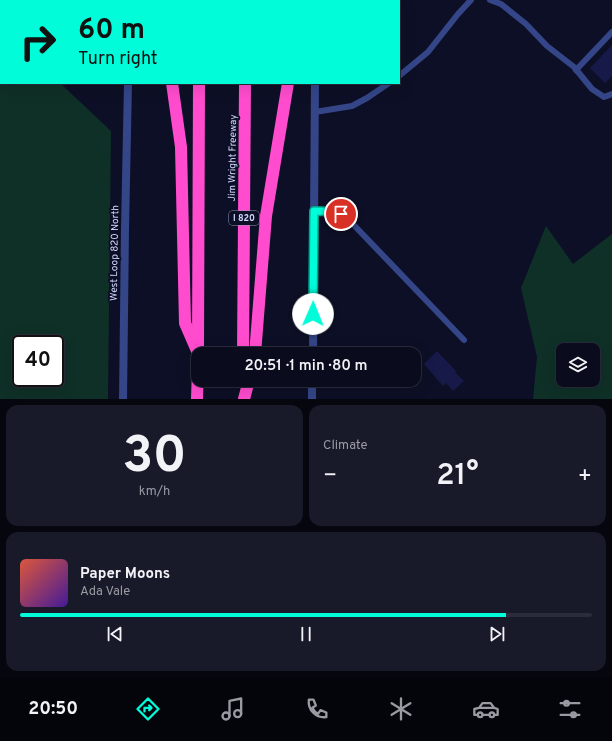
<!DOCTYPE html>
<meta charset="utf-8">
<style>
:root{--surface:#0a0b1c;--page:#181929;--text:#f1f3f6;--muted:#999ba3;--line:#2a2b3b;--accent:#00fcd8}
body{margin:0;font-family:Overpass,sans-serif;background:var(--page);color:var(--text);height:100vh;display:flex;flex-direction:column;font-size:15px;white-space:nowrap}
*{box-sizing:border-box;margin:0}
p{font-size:13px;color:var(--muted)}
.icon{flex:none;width:22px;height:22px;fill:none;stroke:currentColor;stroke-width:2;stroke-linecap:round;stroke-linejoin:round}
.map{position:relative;height:399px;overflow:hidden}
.details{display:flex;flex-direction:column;gap:6px;padding:6px;background:#06060f;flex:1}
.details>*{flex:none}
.hud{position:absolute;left:0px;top:0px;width:400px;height:84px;box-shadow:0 4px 16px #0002,0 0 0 1px var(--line);background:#00fcd8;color:#111;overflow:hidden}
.buttons{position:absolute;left:556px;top:343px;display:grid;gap:8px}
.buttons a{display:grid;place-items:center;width:44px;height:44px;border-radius:8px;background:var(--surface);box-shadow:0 4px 16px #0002,0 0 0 1px var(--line);font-size:20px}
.speed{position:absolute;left:12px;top:335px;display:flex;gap:8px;font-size:20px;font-weight:700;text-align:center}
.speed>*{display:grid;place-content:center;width:52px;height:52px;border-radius:50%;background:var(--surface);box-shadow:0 4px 16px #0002,0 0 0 1px var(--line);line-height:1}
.speed .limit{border:2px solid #111;border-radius:6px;background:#fff;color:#111}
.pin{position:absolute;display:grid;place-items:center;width:34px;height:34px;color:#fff;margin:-17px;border:2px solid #fff;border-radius:50%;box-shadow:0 1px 4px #0007}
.me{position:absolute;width:44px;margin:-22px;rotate:1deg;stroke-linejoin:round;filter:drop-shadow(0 0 3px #0008)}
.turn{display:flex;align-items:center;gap:14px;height:84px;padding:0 12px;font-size:18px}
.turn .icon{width:52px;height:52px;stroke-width:2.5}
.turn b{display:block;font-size:28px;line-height:34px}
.big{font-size:30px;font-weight:600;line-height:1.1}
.details .widget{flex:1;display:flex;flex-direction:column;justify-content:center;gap:6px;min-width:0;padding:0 14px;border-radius:12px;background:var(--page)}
.details .dial{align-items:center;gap:0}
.dial b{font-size:52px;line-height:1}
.song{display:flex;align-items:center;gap:12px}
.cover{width:48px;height:48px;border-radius:6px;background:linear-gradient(135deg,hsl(10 70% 55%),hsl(260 70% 35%))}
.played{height:4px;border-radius:2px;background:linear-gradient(90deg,var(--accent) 85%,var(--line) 85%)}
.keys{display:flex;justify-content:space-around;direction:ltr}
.heat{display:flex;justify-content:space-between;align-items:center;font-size:22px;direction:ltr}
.details .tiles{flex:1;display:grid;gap:6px;grid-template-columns:1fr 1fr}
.widget:last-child{grid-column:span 2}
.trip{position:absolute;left:191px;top:347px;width:230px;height:40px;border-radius:12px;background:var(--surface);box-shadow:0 4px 16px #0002,0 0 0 1px var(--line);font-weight:600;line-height:40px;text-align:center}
.tabs{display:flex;height:64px;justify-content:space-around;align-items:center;background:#04040b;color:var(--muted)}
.tabs .icon{width:28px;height:28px}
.tabs .selected{color:var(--accent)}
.tabs b{font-size:18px;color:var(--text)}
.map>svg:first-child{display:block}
.green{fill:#0f3027;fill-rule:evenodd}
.building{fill:#171a48}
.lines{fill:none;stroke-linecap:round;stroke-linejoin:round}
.service{stroke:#344688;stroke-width:6}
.tertiary{stroke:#344688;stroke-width:8}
.motorway{stroke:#ff4cce;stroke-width:12}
.route-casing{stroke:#00a48c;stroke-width:10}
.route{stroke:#00fcd8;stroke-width:7}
.labels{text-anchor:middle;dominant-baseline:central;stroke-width:4;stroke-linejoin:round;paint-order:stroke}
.shield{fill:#0d0f26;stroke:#969bbe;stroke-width:1}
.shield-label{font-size:9px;font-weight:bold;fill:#d1d7ff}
.street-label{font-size:10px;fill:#d1d7ff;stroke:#0d0f26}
</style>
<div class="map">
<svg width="612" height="399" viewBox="0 0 612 399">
<rect width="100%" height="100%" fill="#0d0f26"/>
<g class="green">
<path d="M0,27L1,28V83H60L111,131L108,399H0ZM21,344H55V378H21Z"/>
<path d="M546,226L573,264L612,234V399H533L537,357L521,288ZM563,350H593V380H563Z"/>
</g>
<g class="building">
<polygon points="612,45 612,76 605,83 590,68"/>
<polygon points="437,351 456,371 455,372 464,381 453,391 446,383 443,386 424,364"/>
</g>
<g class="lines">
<g class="service">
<polyline points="92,0 92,1"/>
<polyline points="490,0 501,4 526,24 547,46 574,67 592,89 604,97 612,94"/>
<polyline points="0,14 1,15"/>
<polyline points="576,70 612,32"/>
<polyline points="399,76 428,52 458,14 471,0"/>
<polyline points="315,112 352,106 367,98 389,83"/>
<path d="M314,211C330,210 337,211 350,221L464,340"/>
</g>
<g class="tertiary">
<polyline points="129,0 129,1"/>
<polyline points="324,1 324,0"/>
<polyline points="313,354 315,83"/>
<polyline points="123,399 125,229 128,83"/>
<polyline points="312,399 312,380"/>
</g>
<g class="motorway">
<polyline points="159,0 159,1"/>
<polyline points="200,1 200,0"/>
<polyline points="246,1 246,0"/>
<polyline points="302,1 302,0"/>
<polyline points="172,83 181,147 185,323 198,353"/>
<polyline points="198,349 199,83"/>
<polyline points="243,354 245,83"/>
<polyline points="255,354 266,216 288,83"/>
<polyline points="197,399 198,368"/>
<polyline points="244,399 249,380"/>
</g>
</g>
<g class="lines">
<defs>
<path id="route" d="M313,314L314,211C324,211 332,211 341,214"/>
</defs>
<use href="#route" class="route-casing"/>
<use href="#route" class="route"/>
</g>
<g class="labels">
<rect class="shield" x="229" y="211" width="30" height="14" rx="3"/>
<g class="shield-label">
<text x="244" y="218">I 820</text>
</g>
<g class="street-label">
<text transform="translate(233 158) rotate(-89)">Jim Wright Freeway</text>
<text transform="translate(115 253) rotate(-89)">West Loop 820 North</text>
</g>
</g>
</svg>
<div class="buttons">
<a><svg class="icon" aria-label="layers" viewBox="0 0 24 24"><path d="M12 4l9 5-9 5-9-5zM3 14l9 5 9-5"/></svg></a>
</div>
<div class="speed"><div class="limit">40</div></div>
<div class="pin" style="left:341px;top:214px;background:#d93025"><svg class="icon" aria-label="arrive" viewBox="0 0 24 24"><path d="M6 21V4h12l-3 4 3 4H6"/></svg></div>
<svg class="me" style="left:313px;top:314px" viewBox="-20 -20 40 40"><circle r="19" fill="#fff"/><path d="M0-13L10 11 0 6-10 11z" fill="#00fcd8"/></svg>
<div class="trip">20:51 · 1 min · 80 m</div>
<div class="hud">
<div class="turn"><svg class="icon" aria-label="right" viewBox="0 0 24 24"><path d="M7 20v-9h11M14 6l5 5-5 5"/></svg><div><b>60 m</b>Turn right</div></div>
</div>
</div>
<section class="details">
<div class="tiles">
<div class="widget dial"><b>30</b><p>km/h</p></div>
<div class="widget"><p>Climate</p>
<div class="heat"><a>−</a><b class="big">21°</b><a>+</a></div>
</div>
<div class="widget">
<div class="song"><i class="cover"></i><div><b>Paper Moons</b><p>Ada Vale</p></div></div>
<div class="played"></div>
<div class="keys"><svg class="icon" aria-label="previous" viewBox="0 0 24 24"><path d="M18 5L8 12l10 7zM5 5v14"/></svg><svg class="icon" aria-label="pause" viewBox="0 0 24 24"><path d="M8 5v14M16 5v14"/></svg><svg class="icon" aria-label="next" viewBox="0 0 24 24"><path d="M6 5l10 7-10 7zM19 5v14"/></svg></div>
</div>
</div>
</section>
<nav class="tabs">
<b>20:50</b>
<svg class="icon selected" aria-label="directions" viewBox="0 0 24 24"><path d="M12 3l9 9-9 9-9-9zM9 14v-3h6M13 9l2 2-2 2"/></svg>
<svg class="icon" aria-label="music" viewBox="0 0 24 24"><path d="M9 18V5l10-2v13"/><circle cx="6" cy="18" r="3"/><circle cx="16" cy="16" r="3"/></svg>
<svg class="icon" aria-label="phone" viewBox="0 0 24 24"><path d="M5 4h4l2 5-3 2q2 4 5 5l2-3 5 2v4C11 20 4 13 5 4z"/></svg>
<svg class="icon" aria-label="climate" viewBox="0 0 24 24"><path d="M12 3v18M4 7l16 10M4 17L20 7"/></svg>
<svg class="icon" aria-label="car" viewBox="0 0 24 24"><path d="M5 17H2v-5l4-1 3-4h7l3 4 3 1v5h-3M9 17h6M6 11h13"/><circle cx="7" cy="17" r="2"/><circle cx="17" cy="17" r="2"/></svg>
<svg class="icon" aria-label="filters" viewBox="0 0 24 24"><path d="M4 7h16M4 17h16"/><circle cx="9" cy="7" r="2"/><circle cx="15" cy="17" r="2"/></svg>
</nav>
